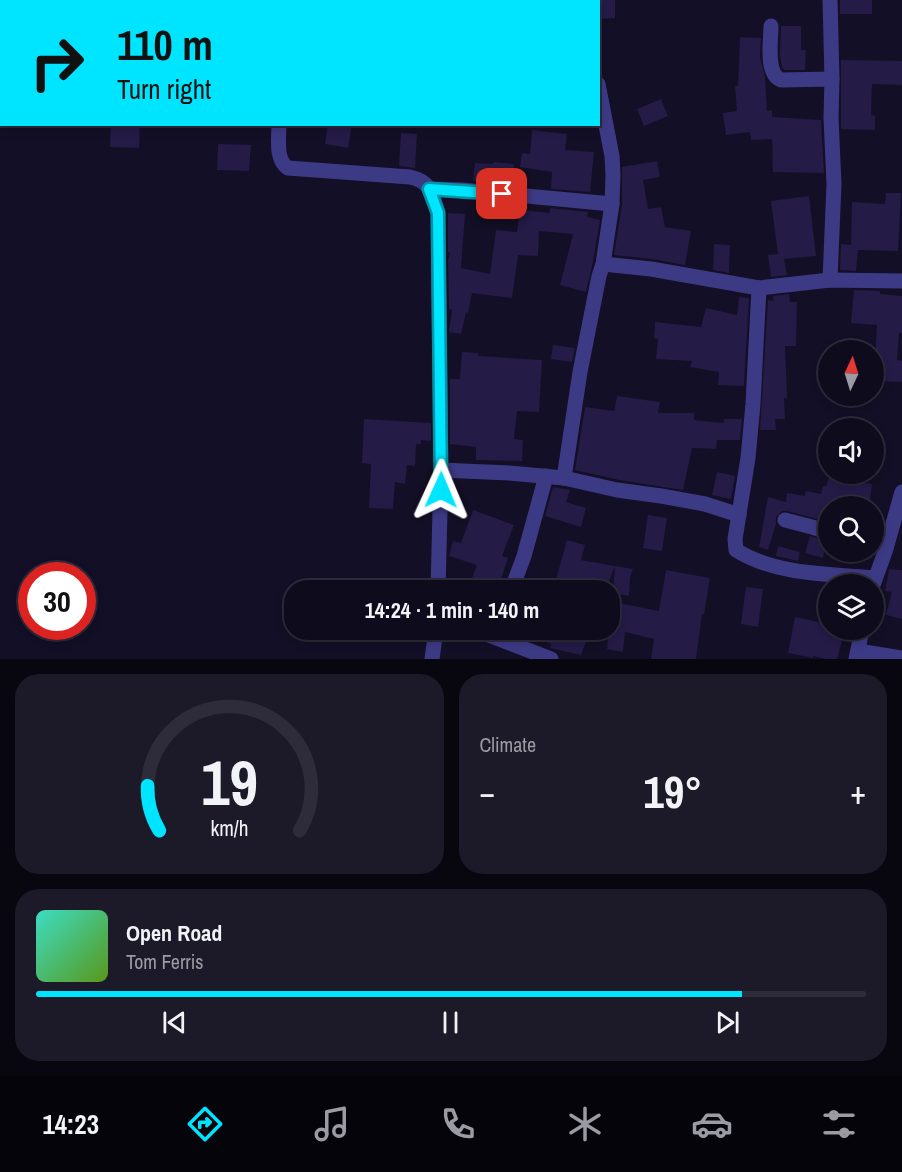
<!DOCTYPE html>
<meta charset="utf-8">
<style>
:root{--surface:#0e0b1c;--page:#1c1929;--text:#f1f3f6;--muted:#9b9ba3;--line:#2e2b3b;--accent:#00e5ff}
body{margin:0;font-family:"Archivo Narrow",sans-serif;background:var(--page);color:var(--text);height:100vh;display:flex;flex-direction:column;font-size:22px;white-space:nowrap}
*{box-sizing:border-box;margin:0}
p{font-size:20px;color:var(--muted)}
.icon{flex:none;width:33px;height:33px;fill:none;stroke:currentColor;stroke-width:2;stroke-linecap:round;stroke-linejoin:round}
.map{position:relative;height:659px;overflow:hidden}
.sheet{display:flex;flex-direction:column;gap:15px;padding:15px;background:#08060f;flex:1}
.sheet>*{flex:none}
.hud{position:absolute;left:0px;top:0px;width:600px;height:126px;box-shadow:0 3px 9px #0003,0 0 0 2px var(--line);background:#00e5ff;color:#111;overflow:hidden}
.needle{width:39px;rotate:4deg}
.controls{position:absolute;left:818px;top:340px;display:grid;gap:12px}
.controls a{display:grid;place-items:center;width:66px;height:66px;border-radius:50%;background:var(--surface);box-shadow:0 3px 9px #0003,0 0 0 2px var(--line);font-size:30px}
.speed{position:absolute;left:18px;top:562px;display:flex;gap:12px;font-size:30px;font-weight:700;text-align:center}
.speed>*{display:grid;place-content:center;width:78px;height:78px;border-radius:50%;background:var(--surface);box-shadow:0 3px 9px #0003,0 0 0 2px var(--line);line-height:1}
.speed .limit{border:9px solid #d22;background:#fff;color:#111}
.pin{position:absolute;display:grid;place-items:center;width:51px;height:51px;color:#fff;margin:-26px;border-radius:12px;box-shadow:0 3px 9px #0006}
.me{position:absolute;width:66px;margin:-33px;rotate:1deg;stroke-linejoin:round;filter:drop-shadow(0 0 4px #0008)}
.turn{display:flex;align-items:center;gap:21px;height:126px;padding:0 18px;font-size:27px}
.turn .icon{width:78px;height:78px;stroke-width:2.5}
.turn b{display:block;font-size:42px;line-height:51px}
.big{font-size:45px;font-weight:700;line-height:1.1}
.sheet .widget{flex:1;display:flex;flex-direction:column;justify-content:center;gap:9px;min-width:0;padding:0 21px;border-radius:24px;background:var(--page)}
.sheet .dial{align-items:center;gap:0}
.dial svg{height:156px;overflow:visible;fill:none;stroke:var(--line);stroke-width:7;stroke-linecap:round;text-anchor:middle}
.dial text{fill:var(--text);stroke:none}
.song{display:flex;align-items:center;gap:18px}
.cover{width:72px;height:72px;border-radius:9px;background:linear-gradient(135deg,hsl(170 70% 55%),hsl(90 70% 35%))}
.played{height:6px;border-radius:3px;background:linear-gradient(90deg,var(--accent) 85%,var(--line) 85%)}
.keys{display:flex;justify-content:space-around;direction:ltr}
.heat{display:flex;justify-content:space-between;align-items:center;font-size:33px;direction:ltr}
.sheet .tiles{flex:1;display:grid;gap:15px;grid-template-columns:1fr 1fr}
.widget:last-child{grid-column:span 2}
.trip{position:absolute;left:284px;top:580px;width:336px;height:60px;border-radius:24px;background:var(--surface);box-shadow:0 3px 9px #0003,0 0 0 2px var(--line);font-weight:700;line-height:60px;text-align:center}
.dock{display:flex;height:96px;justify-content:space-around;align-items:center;background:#06040b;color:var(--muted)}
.dock .icon{width:42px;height:42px}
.dock .active{color:var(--accent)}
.dock b{font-size:27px;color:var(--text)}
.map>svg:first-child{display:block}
.building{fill:#241b47}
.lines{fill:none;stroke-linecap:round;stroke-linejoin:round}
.minor{stroke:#3d3a85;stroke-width:15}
.route-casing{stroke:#0095a6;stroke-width:15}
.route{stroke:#00e5ff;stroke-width:10}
</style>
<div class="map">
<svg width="902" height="659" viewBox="0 0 902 659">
<rect width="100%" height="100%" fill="#130f26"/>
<g class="building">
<polygon points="598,0 615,0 615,18 598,19"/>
<rect x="840" y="0" width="32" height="14"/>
<polygon points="781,26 801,26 801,50 806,50 805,70 784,70 782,67 780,55"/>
<polygon points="740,37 761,38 760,57 765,77 767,111 772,110 772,117 821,120 824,173 773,172 772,139 751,140 750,132 726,135 723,113 737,111 735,86 738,86"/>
<polygon points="841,60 902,61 902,85 872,84 871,115 875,116 875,130 841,129"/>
<polygon points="661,99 668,116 644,126 637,109"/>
<polygon points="111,124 140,124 139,148 110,147"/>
<polygon points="328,124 352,124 348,148 325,144"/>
<polygon points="532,130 567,134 565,150 594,152 590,192 551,189 552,172 520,167 522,153 530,154"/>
<polygon points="401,133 417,134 415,168 399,166"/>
<polygon points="218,144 251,145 249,171 217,170"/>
<polygon points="657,161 660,177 643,180 648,209 661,207 665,227 691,231 685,265 652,259 614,255 622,205 622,167"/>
<polygon points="493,162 514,164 513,185 473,181 475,163 493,164"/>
<polygon points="886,193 901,193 898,251 858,250 856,271 840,270 841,244 851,245 852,202 885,204"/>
<polygon points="809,196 816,256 784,259 787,275 771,277 768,255 778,254 771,201"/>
<polygon points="550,208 588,212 587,217 600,220 593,262 586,292 560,285 573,234 539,231 538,256 518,255 512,298 472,293 468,313 466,312 461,334 449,332 452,310 449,309 448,260 450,252 448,252 448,213 465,214 461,268 490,274 496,230 517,232 520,210 550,213"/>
<polygon points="714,244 730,245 729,273 713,270"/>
<polygon points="854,290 880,291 880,294 902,296 902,333 899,333 897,360 902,361 902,382 874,381 877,325 851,323"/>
<polygon points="789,294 790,302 797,302 796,346 785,346 787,398 784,398 785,419 775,419 776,430 760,430 768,300 774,301 773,296"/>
<polygon points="739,297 749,298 744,386 718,385 719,372 690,367 692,361 656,359 658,339 654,338 655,322 701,327 706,308 737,315"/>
<polygon points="553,345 575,348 572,362 551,359"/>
<polygon points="462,352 478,353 478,356 542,360 539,412 517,411 514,439 523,440 522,461 476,460 476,447 450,444 450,379 460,379"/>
<polygon points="617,396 660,402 658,413 694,413 694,420 724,423 724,419 742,419 740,440 717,440 716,449 692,448 683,490 619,480 575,470 585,407 614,411"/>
<polygon points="364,419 431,423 431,441 421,440 421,444 416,444 415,466 407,465 405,484 395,482 393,509 369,508 371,464 362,463"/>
<polygon points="717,472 735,476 731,499 712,495"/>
<polygon points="829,477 857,483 857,482 872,484 869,507 828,507 828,522 787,511 782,511 776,517 776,524 768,550 759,547 768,497 786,502 787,493 805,496 806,491 821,494 823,486 826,486"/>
<polygon points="553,487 570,490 566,502 586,508 581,527 545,516"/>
<polygon points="473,510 514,525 502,556 508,558 497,591 467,591 477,565 449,556 453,541 461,543"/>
<polygon points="648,515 667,518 662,551 643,548"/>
<polygon points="810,536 827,541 823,558 805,553"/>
<polygon points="567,540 585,545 581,560 615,566 605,591 555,583"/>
<polygon points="778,546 800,552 798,561 776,556"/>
<polygon points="615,566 633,569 630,577 629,596 613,593"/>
<polygon points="889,569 902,570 902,619 886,615 892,592 885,591"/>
<polygon points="666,570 710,578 704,614 702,614 696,659 651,659 654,639 625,632 623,652 607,649 609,626 615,627 618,603 659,611"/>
<polygon points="746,587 763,589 758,627 741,624"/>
<polygon points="795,617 828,624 828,630 845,630 837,659 826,659 813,656 813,658 788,653"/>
<polygon points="519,630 590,630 581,655 550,648 551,644 519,631"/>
</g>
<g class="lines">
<g class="minor">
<polyline points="207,0 228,2"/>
<polyline points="578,0 579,2"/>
<polyline points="830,0 832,79"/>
<polyline points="405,2 405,0"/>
<path d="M771,26C771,40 765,74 781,80L832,79L831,118L834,184L830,280"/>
<path d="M279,124C279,138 275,160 288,168L410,177C432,182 432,194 438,213L441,470L438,591"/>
<polyline points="429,189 462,190 612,204"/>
<polyline points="603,264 651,269 759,288 830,280 902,281"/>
<path d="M759,288L753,404L748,458L735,539L736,550C775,575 830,574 875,578"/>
<polyline points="441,470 509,473 564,478 617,490 661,496 705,504 739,515"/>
<polyline points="564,478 580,372 599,276 603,264 612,204 613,175 612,156 598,84"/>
<polyline points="785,520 812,527 828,532"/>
<polyline points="873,585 885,552 902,492"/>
<polyline points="511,591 524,556 546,476"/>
<polyline points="476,630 551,659"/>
<polyline points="858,651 902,658"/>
<polyline points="432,659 436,630"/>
<polyline points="856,659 862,630"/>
</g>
</g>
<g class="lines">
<defs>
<polyline id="route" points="441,490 438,213 429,189 502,194"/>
</defs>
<use href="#route" class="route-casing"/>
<use href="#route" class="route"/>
</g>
</svg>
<div class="controls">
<a><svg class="needle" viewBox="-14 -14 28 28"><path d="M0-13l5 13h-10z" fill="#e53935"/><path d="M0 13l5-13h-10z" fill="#9b9ba3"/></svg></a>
<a><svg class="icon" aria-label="sound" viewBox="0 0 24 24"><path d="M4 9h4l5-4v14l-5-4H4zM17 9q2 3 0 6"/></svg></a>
<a><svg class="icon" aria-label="search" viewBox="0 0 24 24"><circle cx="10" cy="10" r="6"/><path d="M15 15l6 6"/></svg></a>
<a><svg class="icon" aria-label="layers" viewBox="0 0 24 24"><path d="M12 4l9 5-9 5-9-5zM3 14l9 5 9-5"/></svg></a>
</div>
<div class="speed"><div class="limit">30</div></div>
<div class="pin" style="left:502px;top:194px;background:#d93025"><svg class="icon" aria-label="arrive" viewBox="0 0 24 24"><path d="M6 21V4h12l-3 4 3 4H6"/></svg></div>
<svg class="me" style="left:441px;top:490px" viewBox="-20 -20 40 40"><path d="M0-17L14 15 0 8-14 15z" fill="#00e5ff" stroke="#fff" stroke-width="4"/></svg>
<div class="trip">14:24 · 1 min · 140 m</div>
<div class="hud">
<div class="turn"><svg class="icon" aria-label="right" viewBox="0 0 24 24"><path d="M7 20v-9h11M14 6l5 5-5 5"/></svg><div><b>110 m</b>Turn right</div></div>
</div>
</div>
<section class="sheet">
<div class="tiles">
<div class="widget dial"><svg viewBox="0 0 100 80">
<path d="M14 69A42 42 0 1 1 86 69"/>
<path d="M14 69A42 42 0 0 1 8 46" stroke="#00e5ff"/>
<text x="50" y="56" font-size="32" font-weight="700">19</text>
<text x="50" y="72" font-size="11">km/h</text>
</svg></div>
<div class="widget"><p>Climate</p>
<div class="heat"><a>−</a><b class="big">19°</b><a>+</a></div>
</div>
<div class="widget">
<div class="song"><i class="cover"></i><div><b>Open Road</b><p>Tom Ferris</p></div></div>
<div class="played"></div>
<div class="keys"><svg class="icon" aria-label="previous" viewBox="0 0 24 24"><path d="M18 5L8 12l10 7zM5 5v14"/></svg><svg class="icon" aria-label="pause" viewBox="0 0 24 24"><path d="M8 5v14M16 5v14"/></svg><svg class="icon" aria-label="next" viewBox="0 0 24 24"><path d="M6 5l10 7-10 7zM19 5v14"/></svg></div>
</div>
</div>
</section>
<nav class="dock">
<b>14:23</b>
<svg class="icon active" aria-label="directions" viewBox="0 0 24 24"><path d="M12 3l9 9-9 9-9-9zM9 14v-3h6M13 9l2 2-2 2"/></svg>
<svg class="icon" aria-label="music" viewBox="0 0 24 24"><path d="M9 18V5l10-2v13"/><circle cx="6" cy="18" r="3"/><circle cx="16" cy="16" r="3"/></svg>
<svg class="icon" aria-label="phone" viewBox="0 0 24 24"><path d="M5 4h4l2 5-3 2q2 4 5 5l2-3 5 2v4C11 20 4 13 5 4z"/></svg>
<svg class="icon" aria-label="climate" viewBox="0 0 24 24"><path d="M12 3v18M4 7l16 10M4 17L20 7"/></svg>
<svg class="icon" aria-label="car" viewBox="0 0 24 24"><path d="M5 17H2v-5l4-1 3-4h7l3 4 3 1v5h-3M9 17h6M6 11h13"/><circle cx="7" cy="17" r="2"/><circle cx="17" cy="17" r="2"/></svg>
<svg class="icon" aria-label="filters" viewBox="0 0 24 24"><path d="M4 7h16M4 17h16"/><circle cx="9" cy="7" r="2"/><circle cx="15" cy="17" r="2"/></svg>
</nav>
